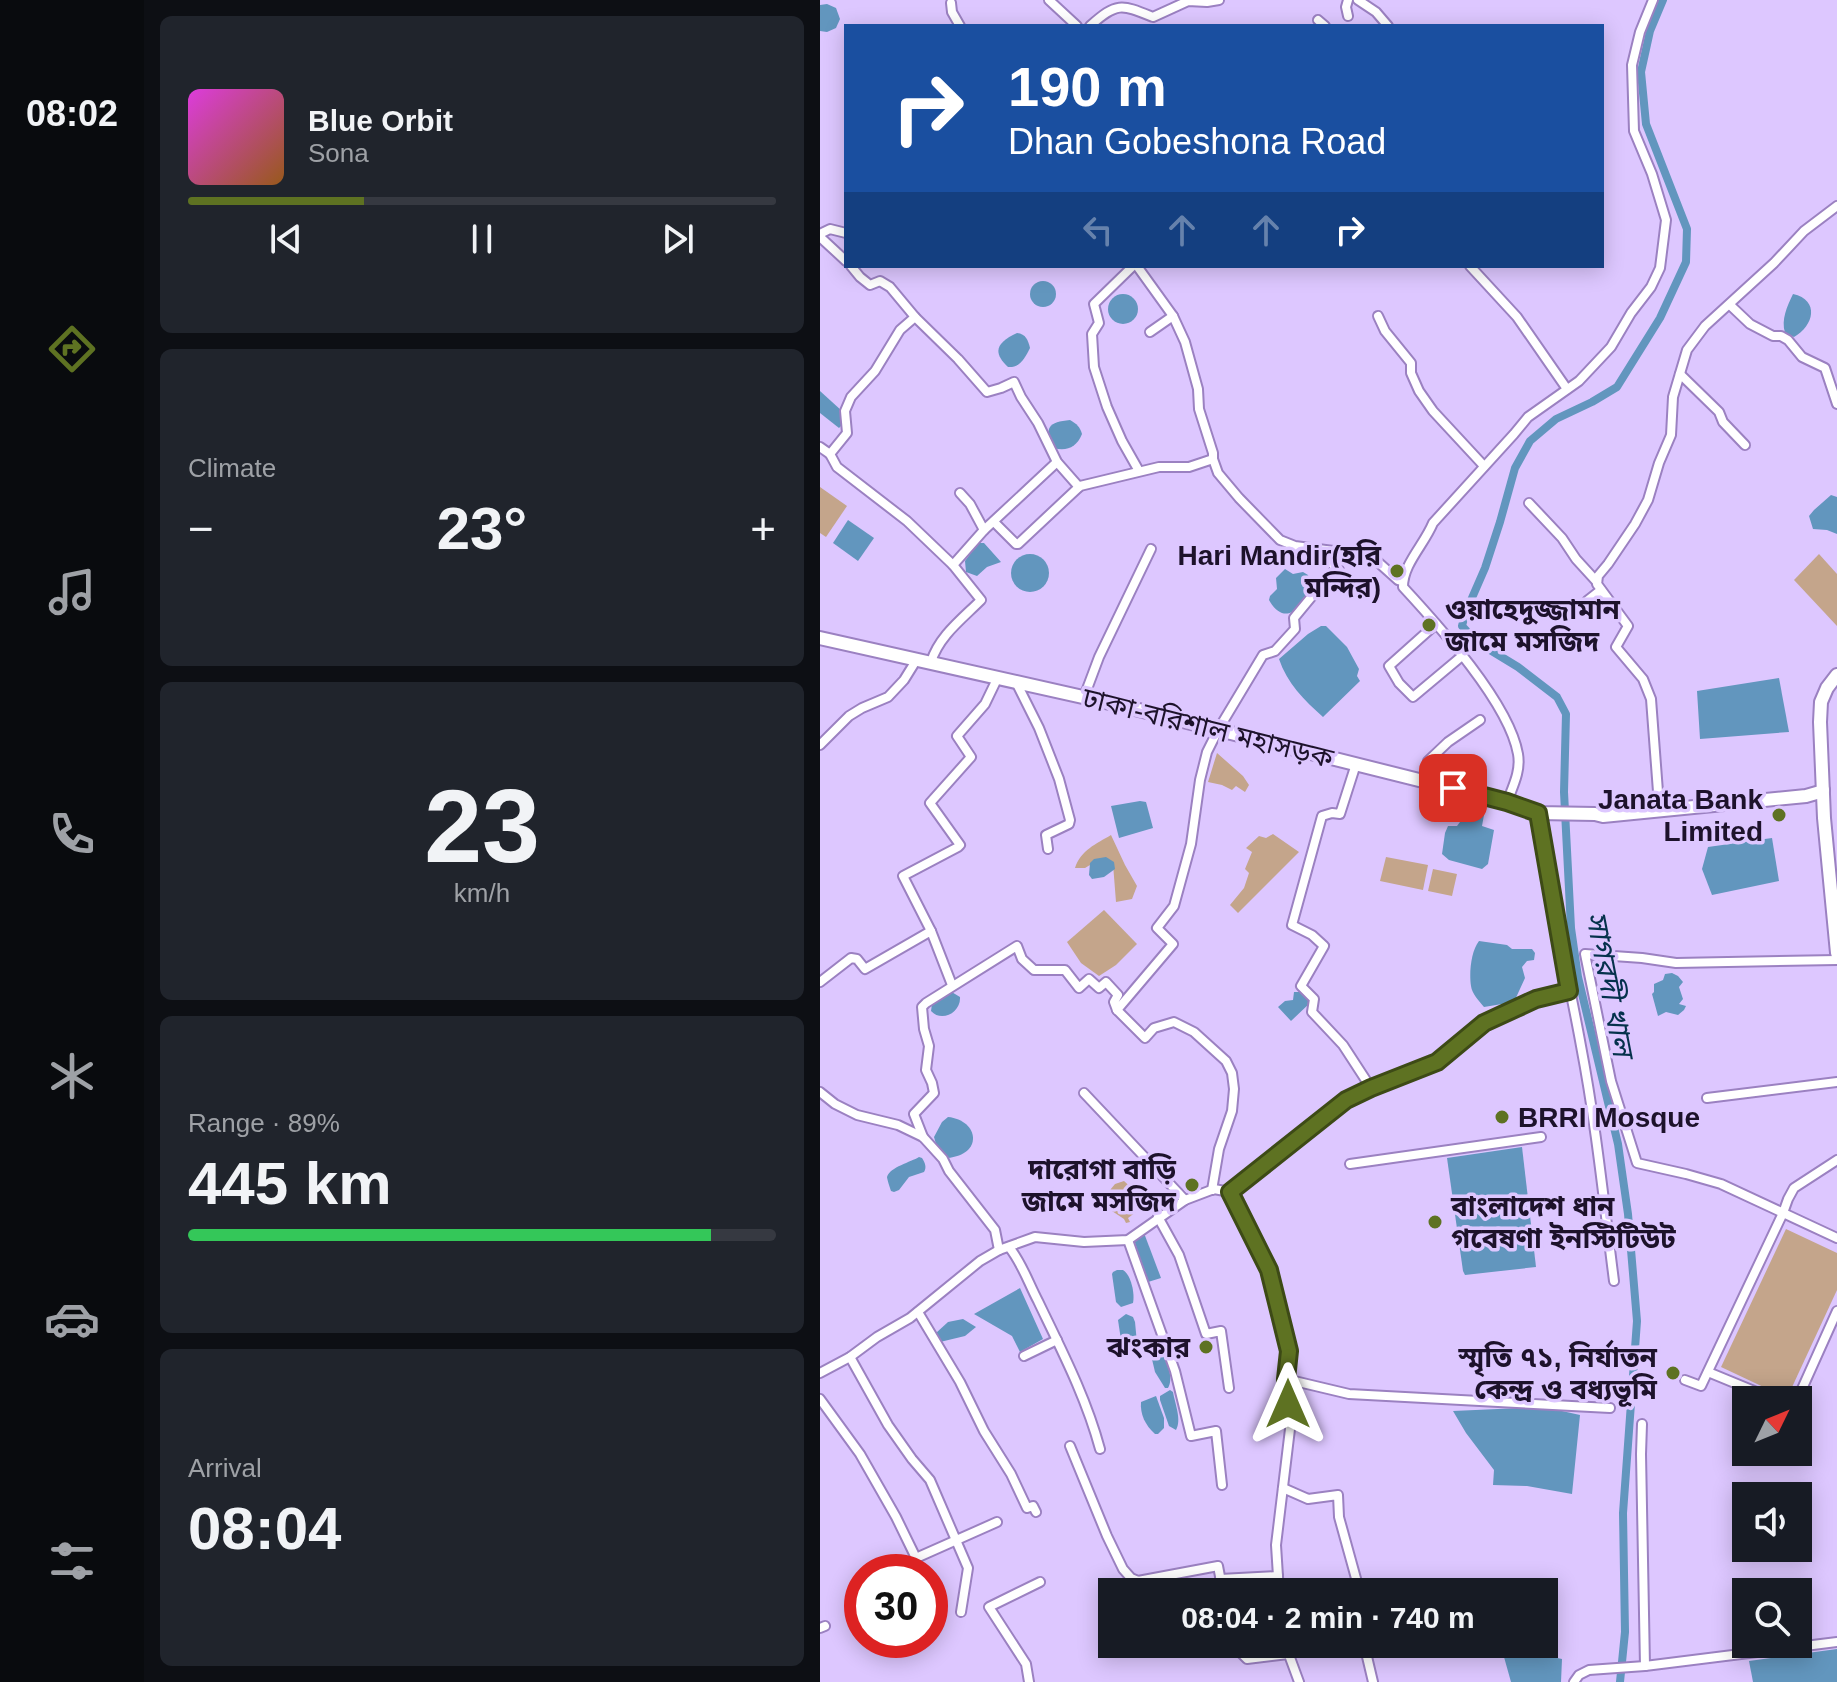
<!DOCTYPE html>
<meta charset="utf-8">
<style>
:root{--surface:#171b24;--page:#20242c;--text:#f1f3f6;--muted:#9ea1a6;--line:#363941;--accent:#5e7222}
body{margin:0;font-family:Arial,"Noto Sans Bengali",sans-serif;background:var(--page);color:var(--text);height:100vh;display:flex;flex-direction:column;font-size:30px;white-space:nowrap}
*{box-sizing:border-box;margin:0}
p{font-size:26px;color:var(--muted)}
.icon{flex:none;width:44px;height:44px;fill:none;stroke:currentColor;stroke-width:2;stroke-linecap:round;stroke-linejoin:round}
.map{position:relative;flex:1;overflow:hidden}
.details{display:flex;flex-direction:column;gap:16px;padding:16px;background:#0d0f14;width:676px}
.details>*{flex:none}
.hud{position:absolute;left:24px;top:24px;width:760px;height:244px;border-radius:0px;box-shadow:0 4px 20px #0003;background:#1a4fa0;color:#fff;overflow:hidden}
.needle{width:52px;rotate:47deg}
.tools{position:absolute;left:912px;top:1386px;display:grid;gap:16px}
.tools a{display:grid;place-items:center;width:80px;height:80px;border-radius:0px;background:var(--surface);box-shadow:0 4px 20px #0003;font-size:40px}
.speed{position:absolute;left:24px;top:1554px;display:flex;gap:16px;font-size:40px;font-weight:700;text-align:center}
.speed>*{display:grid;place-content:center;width:104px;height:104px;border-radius:50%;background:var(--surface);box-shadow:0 4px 20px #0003;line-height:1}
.speed .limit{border:12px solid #d22;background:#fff;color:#111}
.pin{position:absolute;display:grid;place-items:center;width:68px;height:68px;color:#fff;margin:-34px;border-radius:16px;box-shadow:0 4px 12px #0006}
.me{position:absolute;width:88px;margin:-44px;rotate:0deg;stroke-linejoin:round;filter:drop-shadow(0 0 6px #0008)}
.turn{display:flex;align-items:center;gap:28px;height:168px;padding:0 32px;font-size:36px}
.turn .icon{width:104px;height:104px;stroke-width:2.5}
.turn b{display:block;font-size:56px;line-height:68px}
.lanes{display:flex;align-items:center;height:76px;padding:0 32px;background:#0003;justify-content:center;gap:40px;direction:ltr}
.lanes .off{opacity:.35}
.big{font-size:60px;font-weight:700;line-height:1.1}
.details .tile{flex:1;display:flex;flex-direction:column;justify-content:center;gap:12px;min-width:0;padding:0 28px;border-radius:12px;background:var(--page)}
.details .dial{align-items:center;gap:0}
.dial b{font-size:104px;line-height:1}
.song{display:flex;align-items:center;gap:24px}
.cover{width:96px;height:96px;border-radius:12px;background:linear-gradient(135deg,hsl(300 70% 55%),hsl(30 70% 35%))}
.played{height:8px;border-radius:4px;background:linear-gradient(90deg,var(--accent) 30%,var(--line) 30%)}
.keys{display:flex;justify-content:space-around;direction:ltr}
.heat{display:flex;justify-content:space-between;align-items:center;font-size:44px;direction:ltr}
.charge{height:12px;border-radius:6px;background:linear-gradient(90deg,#34c759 89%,var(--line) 0)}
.trip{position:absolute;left:278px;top:1578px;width:460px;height:80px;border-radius:0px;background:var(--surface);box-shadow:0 4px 20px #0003;font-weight:700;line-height:80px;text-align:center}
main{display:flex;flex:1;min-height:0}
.tabs{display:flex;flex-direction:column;width:144px;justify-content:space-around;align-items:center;background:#090b0e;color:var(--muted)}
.tabs .icon{width:56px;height:56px}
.tabs .on{color:var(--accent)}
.tabs b{font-size:36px;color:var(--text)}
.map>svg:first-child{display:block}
.green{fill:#c4a58b}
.water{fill:#6296be}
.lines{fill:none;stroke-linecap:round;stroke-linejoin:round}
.canal{stroke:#6296be;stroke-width:8}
.minor-casing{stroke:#9b81c1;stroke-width:12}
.highway-casing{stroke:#9b81c1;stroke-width:16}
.minor{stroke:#fff;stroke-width:8}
.highway{stroke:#fff;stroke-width:12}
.route-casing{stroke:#3d4a16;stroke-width:20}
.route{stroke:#5e7222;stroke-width:14}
.poi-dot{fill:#5e7222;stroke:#ddc7ff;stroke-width:3}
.labels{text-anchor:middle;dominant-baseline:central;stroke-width:7;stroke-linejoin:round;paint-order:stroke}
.poi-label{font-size:28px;font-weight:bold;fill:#1d122b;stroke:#ddc7ff;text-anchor:end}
.street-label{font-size:28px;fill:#1d122b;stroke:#ddc7ff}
.water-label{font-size:30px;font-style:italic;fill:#05314c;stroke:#ddc7ff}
</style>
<main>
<nav class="tabs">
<b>08:02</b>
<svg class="icon on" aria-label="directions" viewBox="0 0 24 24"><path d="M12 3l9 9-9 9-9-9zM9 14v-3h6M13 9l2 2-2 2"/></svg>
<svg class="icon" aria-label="music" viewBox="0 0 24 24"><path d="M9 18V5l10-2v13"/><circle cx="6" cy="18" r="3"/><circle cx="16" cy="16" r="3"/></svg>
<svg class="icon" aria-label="phone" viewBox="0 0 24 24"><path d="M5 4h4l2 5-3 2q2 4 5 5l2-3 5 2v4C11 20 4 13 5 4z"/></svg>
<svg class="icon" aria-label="climate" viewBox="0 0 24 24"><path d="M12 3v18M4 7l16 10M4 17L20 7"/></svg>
<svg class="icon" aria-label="car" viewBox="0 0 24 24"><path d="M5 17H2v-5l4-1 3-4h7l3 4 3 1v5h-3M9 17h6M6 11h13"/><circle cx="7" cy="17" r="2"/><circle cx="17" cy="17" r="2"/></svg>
<svg class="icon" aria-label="filters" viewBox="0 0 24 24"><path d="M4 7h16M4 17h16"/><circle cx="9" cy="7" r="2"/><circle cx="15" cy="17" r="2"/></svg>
</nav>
<section class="details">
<div class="tile">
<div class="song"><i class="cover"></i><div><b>Blue Orbit</b><p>Sona</p></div></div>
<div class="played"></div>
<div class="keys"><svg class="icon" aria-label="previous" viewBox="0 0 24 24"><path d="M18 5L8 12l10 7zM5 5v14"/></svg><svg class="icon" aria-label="pause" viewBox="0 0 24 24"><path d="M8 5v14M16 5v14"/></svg><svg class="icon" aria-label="next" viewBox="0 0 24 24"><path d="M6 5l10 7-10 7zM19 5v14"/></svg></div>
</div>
<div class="tile"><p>Climate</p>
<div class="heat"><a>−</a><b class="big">23°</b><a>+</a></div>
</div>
<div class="tile dial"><b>23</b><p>km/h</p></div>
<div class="tile"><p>Range · 89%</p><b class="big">445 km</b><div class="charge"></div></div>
<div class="tile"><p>Arrival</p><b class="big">08:04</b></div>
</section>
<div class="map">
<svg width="1017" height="1682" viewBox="0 0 1017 1682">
<rect width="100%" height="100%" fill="#ddc7ff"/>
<g class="green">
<polygon points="0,487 27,506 6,537 0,533"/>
<polygon points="999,554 1017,574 1017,626 974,580"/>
<polygon points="397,753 423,776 429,785 425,792 416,786 412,790 402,785 388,782"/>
<polygon points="453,834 479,852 418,913 410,905 424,888 429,873 425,869 432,852 426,848 439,836 446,838"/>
<path d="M291,835L305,865L317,886L312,899L296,902L293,864L280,859L265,868H255C261,850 276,844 291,835Z"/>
<polygon points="566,857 608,865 603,890 560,881"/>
<polygon points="613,869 637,874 632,896 608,891"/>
<polygon points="284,910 317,944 296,965 279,976 261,963 247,942"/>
<polygon points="304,1181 317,1193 313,1197 319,1204 314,1208 316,1212 308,1218 310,1222 306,1223 304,1219 283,1205 281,1201 295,1184"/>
<polygon points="966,1229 1017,1253 1017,1290 967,1398 901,1367"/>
</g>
<g class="water">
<polygon points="7,4 16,8 20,19 16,28 7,32 0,31 0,5"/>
<circle cx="223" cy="294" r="13"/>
<circle cx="303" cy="309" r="15"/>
<path d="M973,294C1000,300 994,326 974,337L965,333C961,319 967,307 973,294Z"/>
<path d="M197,333C206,334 208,340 210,348C205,358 200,368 188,367C171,351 178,342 197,333Z"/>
<polygon points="0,391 22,411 21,426 19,428 0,413"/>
<path d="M250,420C257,424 260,427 262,434C257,447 246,452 234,448C223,427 229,422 250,420Z"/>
<polygon points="1011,495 1017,497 1017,534 1007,530 993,529 989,516 994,510"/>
<polygon points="28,520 54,538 38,561 13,543"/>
<polygon points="158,543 164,543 181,562 167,567 157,576 146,572 145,561"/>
<circle cx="210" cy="573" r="19"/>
<path d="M465,569L473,574L483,572L488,575L492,587C483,607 465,628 449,600L450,596L457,589L456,578Z"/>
<path d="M501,626H506L527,647L539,669L537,676L540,681L503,717C484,700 467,683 459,659L488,634Z"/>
<polygon points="959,678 969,732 880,739 877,691"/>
<polygon points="320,801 326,802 333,828 299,838 291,806"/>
<polygon points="645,809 664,815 662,826 674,830 668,864 662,869 629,860 622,854 625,833 628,826 637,826 643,818"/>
<polygon points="952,838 959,881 892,895 882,869 888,847"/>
<polygon points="286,857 294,862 295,869 284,877 272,879 269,875 270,863 274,859"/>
<path d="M659,941L687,945L692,949H712L715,953L714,960L707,961L702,967L705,978L694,1002L664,1007C659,1001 652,994 651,986C649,973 651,951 659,941Z"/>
<polygon points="852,973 858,976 863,982 859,987 863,999 859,1004 866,1006 864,1010 858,1015 846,1012 838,1016 832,994 834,992 834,984 843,980 845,974"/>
<path d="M130,991L140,997C141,1012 122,1023 111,1011L112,1004L121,999Z"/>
<polygon points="474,992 480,992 491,1002 471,1021 458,1007 465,1001 473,1000"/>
<path d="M128,1117C159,1120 164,1155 127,1158L118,1151L114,1137L122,1122Z"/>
<polygon points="702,1147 716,1267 645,1275 643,1271 627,1158"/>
<path d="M99,1157L102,1158C105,1163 107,1167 104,1172L89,1177L79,1190L74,1192L71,1191C70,1188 67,1179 67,1177C70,1167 91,1162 99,1157Z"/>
<polygon points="324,1233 341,1278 328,1282 314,1240"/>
<path d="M297,1270H303C311,1275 315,1293 313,1303L301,1307L296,1302L292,1274L293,1272Z"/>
<polygon points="200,1288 223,1339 200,1352 192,1336 154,1314"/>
<polygon points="306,1314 313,1317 315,1322 317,1343 311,1349 305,1346 301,1340 298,1320"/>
<polygon points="143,1319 156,1327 145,1336 120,1342 116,1333 128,1322"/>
<path d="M341,1351L345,1352C347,1363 354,1379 348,1388H345L335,1372L331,1355L333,1352Z"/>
<path d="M350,1390L353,1392C355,1404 362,1420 356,1430L349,1426L340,1400V1396Z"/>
<path d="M336,1396L344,1418V1428L338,1434H335C325,1425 320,1414 321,1402Z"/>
<polygon points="724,1407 760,1415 752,1494 707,1486 673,1485 674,1470 646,1433 633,1411"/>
<polygon points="1017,1649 1017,1682 933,1682 929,1661"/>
<polygon points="711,1652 719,1657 723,1655 742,1659 741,1682 691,1682 684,1657 696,1653 706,1657"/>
</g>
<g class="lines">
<polyline class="canal" points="800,1682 805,1632 803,1513 817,1321 808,1214 798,1144 758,977 751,928 744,792 746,714 737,697 698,667 657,642 642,626 645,614 665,568 680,522 695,468 710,441 736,419 772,402 797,387 840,318 866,262 867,229 826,124 821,72 830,31 843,0"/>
<defs>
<g id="minor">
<polyline points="229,0 257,26"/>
<polyline points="538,0 556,12 568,26"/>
<polyline points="131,3 132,12 140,26"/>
<polyline points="528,16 526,7 528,0"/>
<polyline points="498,20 505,26"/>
<path d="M270,26C297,2 301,4 333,17L368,1L387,2L399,0"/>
<polyline points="0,234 10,229 26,233"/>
<polyline points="0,237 26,261"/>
<polyline points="31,266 40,277 50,285 60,281 70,287 95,317 138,359 167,392 181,388 194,382 201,397 218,423 237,462 259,487"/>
<polyline points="313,266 274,304 279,323 272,334 274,367 287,407 302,441 319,471"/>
<polyline points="317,266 353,316 365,342 378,389 379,409 393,453 393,459 398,473 419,498 460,540 475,546 544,555 549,554 578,580 583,581"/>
<polyline points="650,266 697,317 747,389"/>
<polyline points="910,305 930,324 953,336 961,336 968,340 982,357 1005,368 1017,404"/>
<polyline points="558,316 565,331 591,363 591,373 599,391 613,411 664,466"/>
<path d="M95,317L80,330L55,371L31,397L25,411L27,433L10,454L17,467L87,521L133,565L161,600C142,619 119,636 111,662"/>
<polyline points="330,332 353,316"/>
<polyline points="860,374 899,412 903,422 925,445"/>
<polyline points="0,447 10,454"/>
<polyline points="709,503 742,538 756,559 777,582"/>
<polyline points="174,522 196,544 198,544 260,486 339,467 369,467 393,459"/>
<polyline points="164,530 237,462"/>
<polyline points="133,565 164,530 150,504 140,493"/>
<polyline points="767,601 781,590"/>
<polyline points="616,624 569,666 579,683 593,697 642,656"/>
<polyline points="196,682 219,728 239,779 250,820 249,824 226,835 228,849"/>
<polyline points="264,697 279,657 331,549"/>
<polyline points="0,745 29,716 42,708 68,697 84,680 97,659"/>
<polyline points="536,764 520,814 512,813 502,816 472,925 492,935 504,946 481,986 494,999 492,1012 523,1045 551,1088"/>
<polyline points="605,781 608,761 628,742 660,720"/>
<path d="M687,802C693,786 701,771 698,754C689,703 619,626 583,587C583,564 604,545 613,523L694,434L708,417L759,381L791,347L811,313L831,287L840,268L846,220L832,174L814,131L812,65L820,32L833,0"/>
<polyline points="839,805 831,699 823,679 796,647 808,626 777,584 778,576 788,564 815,524 828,500 839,463 851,435 853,397 867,350 885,326 954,263 984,231 1017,206"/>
<path d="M718,813C727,891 747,968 761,1046C776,1124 784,1203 794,1281"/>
<polyline points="111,931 83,876 138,847 140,845 110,803 151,757 137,736 165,704 178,677"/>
<polyline points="1017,960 856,963 822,958 765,954 791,1081 817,1163 866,1174 901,1184 1017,1238"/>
<polyline points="0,982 31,958 37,959 45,969 111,931 132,985"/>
<polyline points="297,1010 325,1038 334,1028 354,1022 374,1032 406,1061 412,1073 414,1089 412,1111 399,1149 392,1190"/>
<polyline points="0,1092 15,1104 37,1115 78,1125 103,1137 123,1159 129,1171 175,1230 179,1250"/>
<polyline points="264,1093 365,1200"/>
<polyline points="887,1098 1017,1082"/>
<polyline points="103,1137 94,1114 114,1093 112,1083 106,1070 109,1046 104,1029 102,1007 106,1003 197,946 202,959 214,970 245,970 259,988 269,979 279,988 286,982 298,995 294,1002 297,1010 353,944 337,928 354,906 371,844 380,780 387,752 398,730 443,655 455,651 475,629 474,618 493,595 519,570 510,562 513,551"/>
<polyline points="530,1164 721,1137"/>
<polyline points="410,1192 449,1270 469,1351 466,1379 470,1429 456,1545 459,1592"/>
<polyline points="338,1217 359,1255 386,1334 401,1331 409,1388"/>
<polyline points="308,1240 355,1371 371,1436 396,1431 402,1485"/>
<path d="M189,1247C202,1263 208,1282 218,1301C241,1349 266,1397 280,1449"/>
<polyline points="98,1312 140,1382 164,1431 191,1474 207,1508 213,1506 216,1512"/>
<polyline points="204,1356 237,1340"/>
<polyline points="30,1357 68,1425 92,1459 110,1480 148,1568 141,1612"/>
<polyline points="888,1372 956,1400"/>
<polyline points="0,1373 30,1357 57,1337 90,1318 160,1261 179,1250 215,1237 264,1242 308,1240 365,1200 394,1189 410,1192 526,1100 550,1088 617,1062 664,1023 716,999 749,991"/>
<polyline points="466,1379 529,1394 790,1408"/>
<polyline points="865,1380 881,1386 963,1213 968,1199 974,1188 1017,1160"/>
<polyline points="0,1399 40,1454 76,1517 96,1558 177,1522"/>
<polyline points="977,1400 1017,1311"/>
<polyline points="822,1424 821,1454 825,1666"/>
<polyline points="250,1446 287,1536 303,1569 311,1578 318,1581 398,1566 403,1592"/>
<polyline points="463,1488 488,1499 518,1495 519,1517 537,1582 538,1592"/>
<polyline points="400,1579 458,1576"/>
<polyline points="0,1628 5,1626"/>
<polyline points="415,1644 416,1648 427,1659 468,1654"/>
<polyline points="465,1644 479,1682"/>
<polyline points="544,1644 553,1682"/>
<polyline points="209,1682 206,1664 169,1607 220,1582"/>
<polyline points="754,1682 759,1675 769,1670 825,1666 1017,1642"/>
</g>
<g id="highway">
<polyline points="0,638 303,706 687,802 718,813 775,814 783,816 986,796 1000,792 1003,790"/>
<polyline points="1017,675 1007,688 1001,702 1000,722 1004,818 1017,953"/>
</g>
</defs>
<use href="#minor" class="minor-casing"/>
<use href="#highway" class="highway-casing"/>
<use href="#minor" class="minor"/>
<use href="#highway" class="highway"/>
</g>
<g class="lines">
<defs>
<polyline id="route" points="468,1404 466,1379 469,1351 449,1270 410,1192 526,1100 551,1088 617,1062 664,1023 716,999 749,991 718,813 687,802 633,788"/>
</defs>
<use href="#route" class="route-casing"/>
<use href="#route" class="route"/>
</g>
<g class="poi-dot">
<circle cx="577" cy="571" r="8"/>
<circle cx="609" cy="625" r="8"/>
<circle cx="959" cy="815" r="8"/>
<circle cx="682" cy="1117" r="8"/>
<circle cx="372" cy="1185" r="8"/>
<circle cx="615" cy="1222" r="8"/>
<circle cx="386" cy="1347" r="8"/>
<circle cx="853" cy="1373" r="8"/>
</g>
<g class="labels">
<g class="poi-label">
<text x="561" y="555">Hari Mandir(হরি<tspan x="561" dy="32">মন্দির)</tspan></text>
<text x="625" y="609" text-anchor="start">ওয়াহেদুজ্জামান<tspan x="625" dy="32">জামে মসজিদ</tspan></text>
<text x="943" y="799">Janata Bank<tspan x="943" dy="32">Limited</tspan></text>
<text x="698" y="1117" text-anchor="start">BRRI Mosque</text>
<text x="356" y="1169">দারোগা বাড়ি<tspan x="356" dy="32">জামে মসজিদ</tspan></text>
<text x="631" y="1206" text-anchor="start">বাংলাদেশ ধান<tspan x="631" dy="32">গবেষণা ইনস্টিটিউট</tspan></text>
<text x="370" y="1347">ঝংকার</text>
<text x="837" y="1357">স্মৃতি ৭১, নির্যাতন<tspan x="837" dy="32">কেন্দ্র ও বধ্যভূমি</tspan></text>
</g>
<g class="street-label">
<text transform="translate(388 728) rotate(14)">ঢাকা-বরিশাল মহাসড়ক</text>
</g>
<g class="water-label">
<text transform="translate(790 984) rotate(79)">সাগরদী খাল</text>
</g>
</g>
</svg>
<div class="tools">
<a><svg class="needle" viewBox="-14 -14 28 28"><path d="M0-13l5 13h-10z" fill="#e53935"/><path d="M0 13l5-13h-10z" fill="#9ea1a6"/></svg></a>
<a><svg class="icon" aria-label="sound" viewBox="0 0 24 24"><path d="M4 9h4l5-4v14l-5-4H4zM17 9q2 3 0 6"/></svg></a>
<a><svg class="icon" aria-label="search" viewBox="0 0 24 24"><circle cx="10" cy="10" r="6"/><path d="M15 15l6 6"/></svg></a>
</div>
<div class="speed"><div class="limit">30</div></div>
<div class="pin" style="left:633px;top:788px;background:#d93025"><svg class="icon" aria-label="arrive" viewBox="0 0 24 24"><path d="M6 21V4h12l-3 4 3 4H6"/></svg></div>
<svg class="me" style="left:468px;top:1404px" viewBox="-20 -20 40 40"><path d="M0-17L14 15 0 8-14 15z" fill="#5e7222" stroke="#fff" stroke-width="4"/></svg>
<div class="trip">08:04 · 2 min · 740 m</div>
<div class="hud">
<div class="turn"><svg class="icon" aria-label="right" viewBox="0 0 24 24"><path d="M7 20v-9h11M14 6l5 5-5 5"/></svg><div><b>190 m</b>Dhan Gobeshona Road</div></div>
<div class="lanes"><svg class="icon off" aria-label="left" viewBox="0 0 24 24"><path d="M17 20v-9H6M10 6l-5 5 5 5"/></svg><svg class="icon off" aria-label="ahead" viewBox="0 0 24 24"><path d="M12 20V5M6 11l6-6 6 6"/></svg><svg class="icon off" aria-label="ahead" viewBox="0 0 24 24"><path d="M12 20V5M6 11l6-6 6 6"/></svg><svg class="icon" aria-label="right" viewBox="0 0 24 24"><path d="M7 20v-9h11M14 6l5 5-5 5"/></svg></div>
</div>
</div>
</main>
